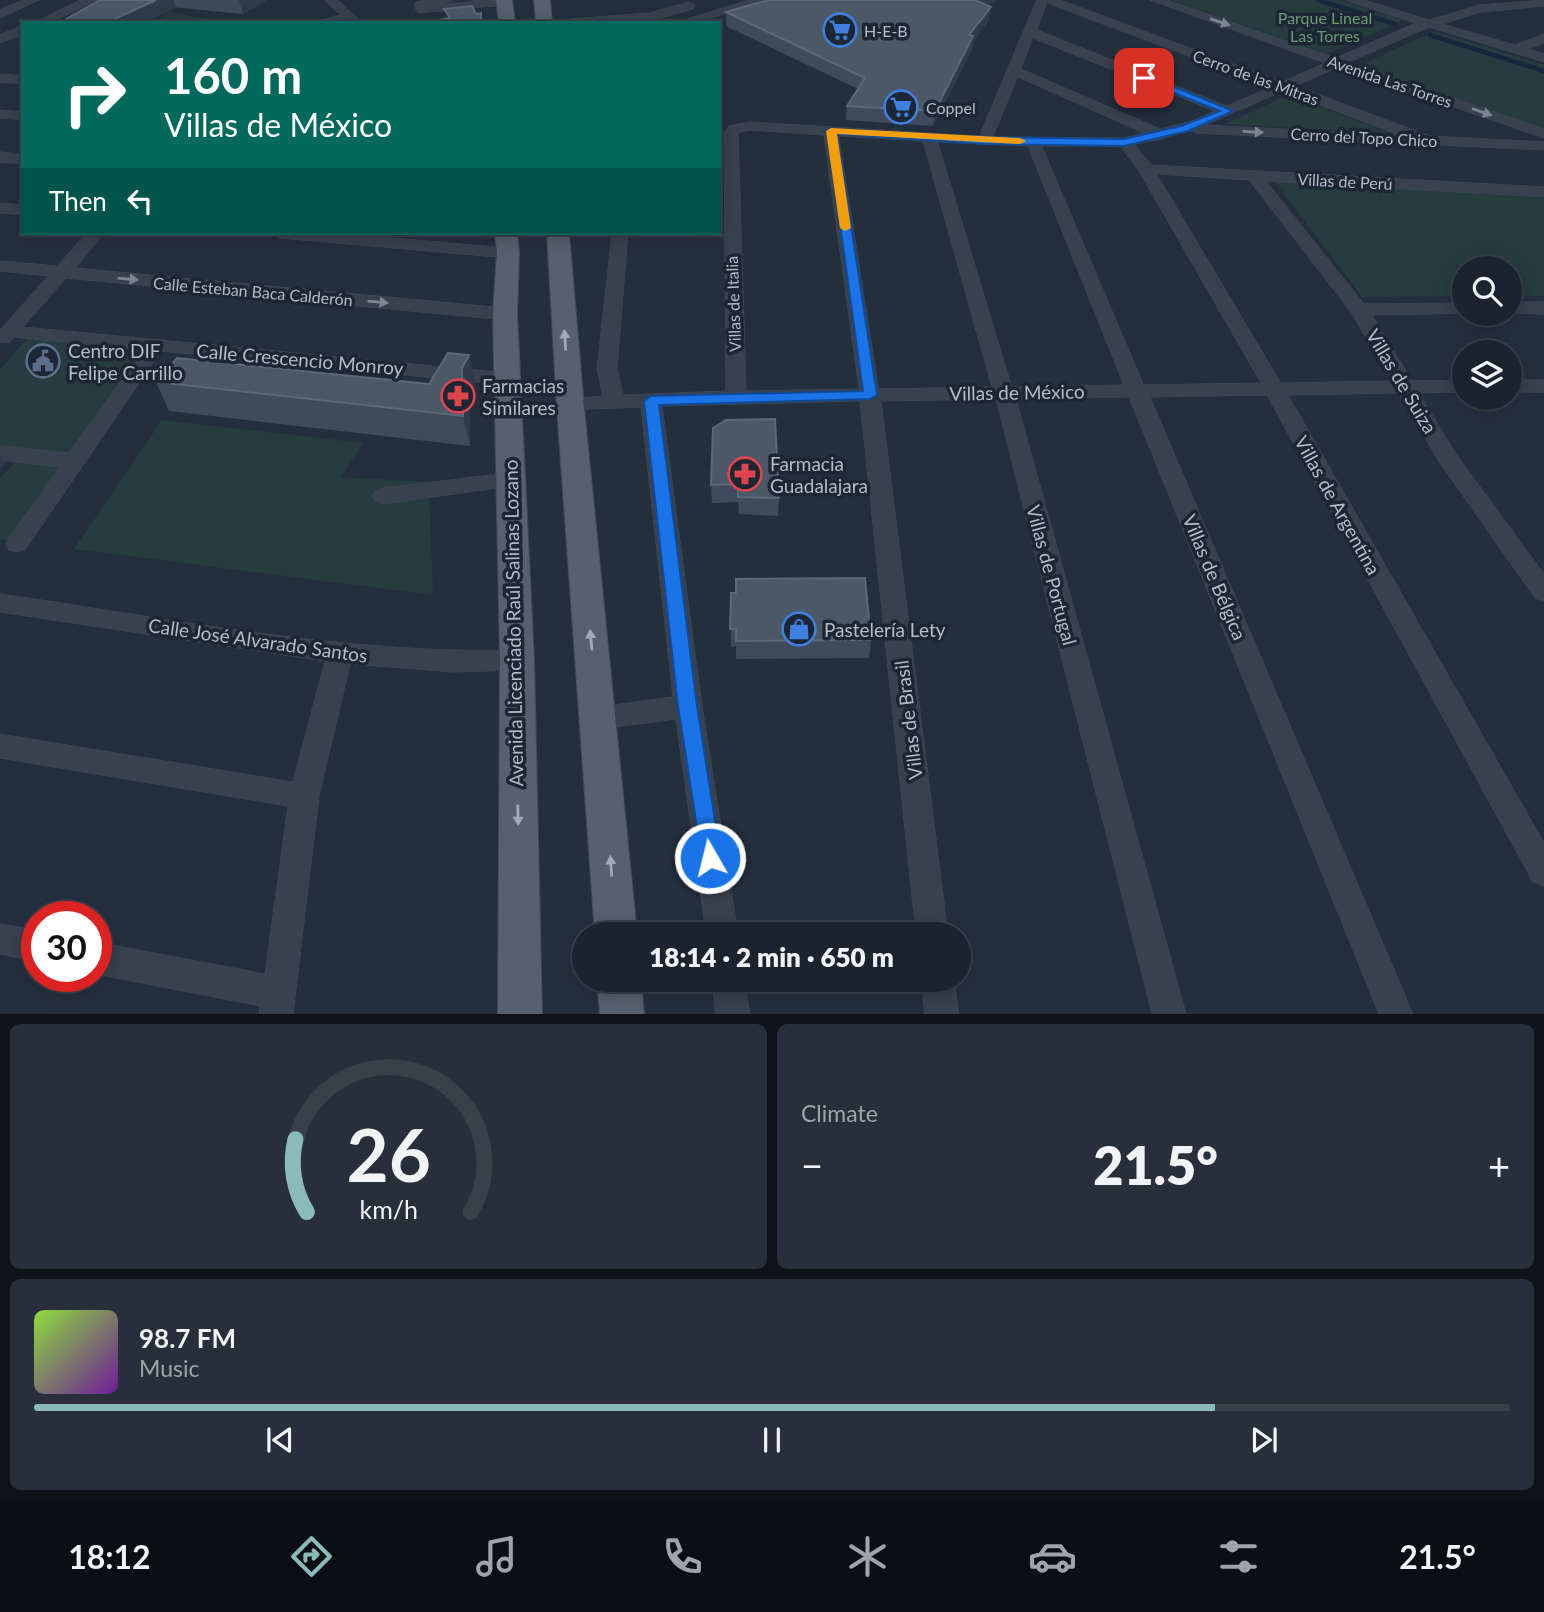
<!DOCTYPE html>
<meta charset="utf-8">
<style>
:root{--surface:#1b232e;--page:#282f3a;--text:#f1f3f6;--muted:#a0a4aa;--line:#39404a;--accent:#8bbbb9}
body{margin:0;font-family:Lato,sans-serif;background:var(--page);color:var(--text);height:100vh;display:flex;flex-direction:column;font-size:26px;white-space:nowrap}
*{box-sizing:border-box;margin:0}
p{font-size:23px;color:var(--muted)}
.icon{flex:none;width:38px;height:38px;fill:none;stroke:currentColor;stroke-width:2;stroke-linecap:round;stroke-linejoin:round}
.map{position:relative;height:1014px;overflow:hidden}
.details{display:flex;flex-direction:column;gap:10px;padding:10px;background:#0f1319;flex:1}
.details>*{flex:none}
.guide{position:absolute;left:21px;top:21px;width:700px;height:214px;border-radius:0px;box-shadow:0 4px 18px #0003,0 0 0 2px var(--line);background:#00695c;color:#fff;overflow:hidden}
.tools{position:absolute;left:1452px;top:256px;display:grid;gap:14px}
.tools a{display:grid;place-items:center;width:70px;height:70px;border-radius:50%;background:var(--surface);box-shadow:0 4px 18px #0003,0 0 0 2px var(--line);font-size:35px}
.speed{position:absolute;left:21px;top:901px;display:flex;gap:14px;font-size:35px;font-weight:700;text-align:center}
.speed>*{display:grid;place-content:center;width:91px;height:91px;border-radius:50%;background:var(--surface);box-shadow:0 4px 18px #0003,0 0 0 2px var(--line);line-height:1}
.speed .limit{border:10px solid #d22;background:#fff;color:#111}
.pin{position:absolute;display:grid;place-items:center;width:60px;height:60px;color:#fff;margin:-30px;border-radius:14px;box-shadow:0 4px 10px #0006}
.me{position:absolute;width:77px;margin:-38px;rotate:352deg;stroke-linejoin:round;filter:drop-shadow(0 0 5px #0008)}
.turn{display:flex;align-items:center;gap:24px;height:147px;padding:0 28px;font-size:32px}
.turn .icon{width:91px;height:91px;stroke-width:2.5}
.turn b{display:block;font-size:49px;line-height:60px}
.then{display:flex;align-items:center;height:66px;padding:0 28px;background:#0003;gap:14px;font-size:26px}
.big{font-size:52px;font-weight:800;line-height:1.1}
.details .card{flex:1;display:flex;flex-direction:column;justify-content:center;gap:10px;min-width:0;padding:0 24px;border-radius:10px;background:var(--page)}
.details .dial{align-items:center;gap:0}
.dial svg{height:182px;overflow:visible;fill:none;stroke:var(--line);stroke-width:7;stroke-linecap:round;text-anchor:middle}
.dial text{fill:var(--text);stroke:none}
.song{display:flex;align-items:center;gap:21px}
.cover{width:84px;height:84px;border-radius:10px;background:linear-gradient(135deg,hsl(90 70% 55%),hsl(280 70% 35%))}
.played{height:7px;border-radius:4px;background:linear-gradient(90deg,var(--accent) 80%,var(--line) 80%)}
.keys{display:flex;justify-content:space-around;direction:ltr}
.heat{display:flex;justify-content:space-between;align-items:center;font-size:38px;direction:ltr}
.details .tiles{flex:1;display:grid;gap:10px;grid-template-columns:1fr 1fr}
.card:last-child{grid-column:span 2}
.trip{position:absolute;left:572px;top:922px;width:399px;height:70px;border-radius:35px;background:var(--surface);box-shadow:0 4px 18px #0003,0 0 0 2px var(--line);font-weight:800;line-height:70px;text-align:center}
.menu{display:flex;height:112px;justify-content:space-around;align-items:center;background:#0b0e12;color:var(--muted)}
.menu .icon{width:49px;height:49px}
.menu .selected{color:var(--accent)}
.menu b{font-size:32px;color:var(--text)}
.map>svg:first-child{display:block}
.green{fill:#263c3f}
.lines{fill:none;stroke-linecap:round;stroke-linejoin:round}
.stream{stroke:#17263c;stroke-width:4.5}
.minor-casing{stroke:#414a57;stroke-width:1}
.major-casing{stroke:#414a57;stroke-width:2}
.minor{fill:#38414e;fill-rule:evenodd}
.major{fill:#56606e;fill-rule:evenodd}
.wall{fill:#3f4b5c}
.shaded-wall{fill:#2f3b4b}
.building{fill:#4b5868;stroke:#5c6777;stroke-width:2}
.oneway{fill:#7c8592}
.oneway2{fill:#a1aab7}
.route{fill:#1a73e8;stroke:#114b97;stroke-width:2}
.slow{fill:#f59e0b}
.labels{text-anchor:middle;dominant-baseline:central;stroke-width:7;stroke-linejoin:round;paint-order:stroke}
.far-park-label{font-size:16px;fill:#6b9a76;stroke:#1d2633}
.far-poi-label{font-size:16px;fill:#b4bcc9;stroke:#1d2633;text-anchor:start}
.far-street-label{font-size:16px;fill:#b4bcc9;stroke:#1d2633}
.poi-label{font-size:19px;fill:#b4bcc9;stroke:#1d2633;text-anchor:start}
.street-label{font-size:19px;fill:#b4bcc9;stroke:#1d2633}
</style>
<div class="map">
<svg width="1544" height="1014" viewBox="0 0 1544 1014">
<rect width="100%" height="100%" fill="#242f3e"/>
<g class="green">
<polygon points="1171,0 1340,0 1404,20 1327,54"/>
<polygon points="169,12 234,23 153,23"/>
<polygon points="1435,31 1544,65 1544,129 1360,65"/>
<polygon points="1288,95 1390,133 1225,124"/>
<polygon points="1274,181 1544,198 1544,296 1510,296 1510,268 1465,268 1465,296 1362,297"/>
<polygon points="28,337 147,349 71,456 0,449 0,370"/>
<polygon points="162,420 363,443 341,477 429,482 433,595 74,549"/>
<polygon points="19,459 66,464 11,541 0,539 0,478"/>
</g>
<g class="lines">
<g class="stream">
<polyline points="1318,0 1395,24"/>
<polyline points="1430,35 1544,71"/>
</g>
<defs>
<g id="minor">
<polygon points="23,0 39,0 0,18 0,10"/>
<polygon points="81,0 97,0 50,23 33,23"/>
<polygon points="325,0 338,0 362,23 346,20 313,23 340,15"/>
<polygon points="428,0 453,0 439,5 482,0 510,1 504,5 418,13 414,5 416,2"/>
<polygon points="749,0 768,0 695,23 675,23"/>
<path d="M1037,0H1060L1282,82L1325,63L1150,0H1167L1336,58L1416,23L1345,0H1364L1429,20L1480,5L1544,0V6L1481,12L1442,24L1515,45L1544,34V43L1528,49L1544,54V62L1429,27L1349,62L1544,129V138L1338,67L1295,86L1430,136L1544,142V150L1195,133L1189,130L1162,139L1134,144L1151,165L1544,187V197L1266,181L1364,304L1465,303V313H1470L1372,315L1412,381L1465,380V392L1419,393L1456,454L1544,574V601L1535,598L1440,463L1399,393L1288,395L1544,843V886L1533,882L1267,395L1150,397L1413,1014H1379L1129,397L1016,399L1186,1014H1152L996,399L881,401L948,934H916L860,401L662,406L702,706L738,934H706L676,719L599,729L589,726L585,718L589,710L599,707L673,697L641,407L569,410L562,408L559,404L562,400L603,396L597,369L612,233H628L617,369L623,395L726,391L724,133L729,126L750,122L979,136ZM1047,3L1271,87L1227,106L1037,30ZM1033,38L1215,111L1192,121L1160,129L1021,69ZM1018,77L1144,133L1124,138L993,137ZM1283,91L1399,135L1206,125ZM750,130L824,135L859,389L746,391L738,133ZM839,136L923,141L992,387L879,389ZM938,142L1028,146L1124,385L1012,387ZM1042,146H1120L1139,171L1261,383L1144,385ZM1157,174L1249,180L1351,312L1392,381L1281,383Z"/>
<polygon points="689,2 695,6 693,9 651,21 564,23 570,19 650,13"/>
<polygon points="23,26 23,34 0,43 0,35"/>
<polygon points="0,74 23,76 23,84 0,82"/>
<polygon points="0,110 23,112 23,120 0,118"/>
<polygon points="0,152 23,154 23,164 0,162"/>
<polygon points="0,203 23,205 23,215 0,213"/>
<polygon points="87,233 104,233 75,268 505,308 514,314 505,320 66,278 23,327 507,373 514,375 517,379 514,383 507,385 161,351 25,550 17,552 9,550 5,544 9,538 60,467 0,460 0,446 69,453 143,350 14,337 10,342 0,343 0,330 48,276 0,271 0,261 57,266"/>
<polygon points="272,233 335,233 508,248 517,253 508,258 280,238"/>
<polygon points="1510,302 1544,302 1544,314 1509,313"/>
<rect x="1510" y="380" width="34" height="12"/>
<polygon points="510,473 518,475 521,480 518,485 383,504 375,501 372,496 375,491 383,488"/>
<path d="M0,594C169,618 346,655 517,650L526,653L530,660L526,667L517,670L454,672L350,664L319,796L293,1014H259L260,1006L96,974V942L265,974L288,806L0,758V734L293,782L325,661L0,612Z"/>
<polygon points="0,924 37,930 37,962 0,954"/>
<polygon points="712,980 744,980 750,1014 716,1014"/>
<polygon points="922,980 954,980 959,1014 925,1014"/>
</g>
<g id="major">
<polygon points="496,0 512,0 515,23 499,23"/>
<polygon points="534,0 550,0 552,23 536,23"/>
<polygon points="495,233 517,233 519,253 517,314 534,660 542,1014 498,1014 500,660 493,314 497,253"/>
<polygon points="547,233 569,233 584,408 637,934 595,934 557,408"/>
<polygon points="597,980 641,980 644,1014 600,1014"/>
</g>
</defs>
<use href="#minor" class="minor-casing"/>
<use href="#major" class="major-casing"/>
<use href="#minor" class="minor"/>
<use href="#major" class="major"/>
</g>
<g class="wall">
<polygon points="100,0 267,0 243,14"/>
<polygon points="769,0 996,0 996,1 986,5 989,20 973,42 972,50 933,126 846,120 847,106 858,89 726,26 726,12"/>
<polygon points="23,43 23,56 18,45"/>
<polygon points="156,382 476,385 469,397 470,446 169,411"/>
<polygon points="713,428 779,498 778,516 739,514 738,502 712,503 711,485"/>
<polygon points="731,593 871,640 869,658 736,659 736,646 731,647"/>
</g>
<g class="shaded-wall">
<polygon points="156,0 173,0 176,8 144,23 106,23"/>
<polygon points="239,0 267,0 243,14"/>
<polygon points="968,0 996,0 996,1 967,11"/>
<polygon points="991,7 989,20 973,42 972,50 933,126 935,111 969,35"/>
<polygon points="469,355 476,385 469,397 470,446 463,416 462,368"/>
<polygon points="0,454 6,463 0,469"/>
</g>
<g class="building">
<polygon points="100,0 156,0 106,23 59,23"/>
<polygon points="769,0 975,0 991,7 969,35 973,36 935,111 847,106 865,78 726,12"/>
<polygon points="472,6 476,14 481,13 481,23 420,23 450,18 444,9"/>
<polygon points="448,353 469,355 462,368 463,416 156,382 177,358 429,384"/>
<polygon points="775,419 779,498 738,497 738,484 711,485 713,428 726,420"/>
<polygon points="865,578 871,640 736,641 736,629 730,629 731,593 736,593 736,579"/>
</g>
<defs><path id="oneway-solid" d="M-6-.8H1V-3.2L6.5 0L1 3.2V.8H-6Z" transform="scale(1.75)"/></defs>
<g class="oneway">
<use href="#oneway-solid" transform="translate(1220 22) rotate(19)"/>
<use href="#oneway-solid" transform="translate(1482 112) rotate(19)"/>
<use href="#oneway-solid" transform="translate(1253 132) rotate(3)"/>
<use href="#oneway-solid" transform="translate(128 279) rotate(5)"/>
<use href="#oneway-solid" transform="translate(378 302) rotate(5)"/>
</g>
<g class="oneway2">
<use href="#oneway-solid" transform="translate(565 340) rotate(-94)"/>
<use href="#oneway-solid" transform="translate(591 640) rotate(-96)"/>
<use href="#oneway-solid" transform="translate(518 815) rotate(89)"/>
<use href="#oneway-solid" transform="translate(611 866) rotate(-94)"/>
</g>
<polygon class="route" points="1141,76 1148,76 1233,111 1188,131 1124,146 984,144 837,134 877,395 870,399 659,405 697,706 721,858 718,865 710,868 703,865 678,706 644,401 651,396 863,391 827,129 984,137 1124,139 1181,126 1220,111 1141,80"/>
<polygon class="slow" points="831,128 1020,138 1026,141 1020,144 837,134 851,228 845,231 840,228 826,131"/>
<defs>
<symbol id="supermarket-ring" viewBox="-11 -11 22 22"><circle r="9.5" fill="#1d2633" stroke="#3f7fe0" stroke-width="1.5"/><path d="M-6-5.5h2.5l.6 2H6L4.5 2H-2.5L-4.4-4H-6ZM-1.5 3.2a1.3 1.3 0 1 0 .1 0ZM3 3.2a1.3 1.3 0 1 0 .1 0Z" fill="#3f7fe0"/></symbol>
<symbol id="civic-ring" viewBox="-11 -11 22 22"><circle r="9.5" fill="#1d2633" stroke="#5c6f8a" stroke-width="1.5"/><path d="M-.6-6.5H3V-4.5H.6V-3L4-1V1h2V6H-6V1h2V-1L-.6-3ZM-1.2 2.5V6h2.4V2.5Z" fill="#5c6f8a"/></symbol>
<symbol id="pharmacy-ring" viewBox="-11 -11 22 22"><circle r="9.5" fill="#1d2633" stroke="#e0444e" stroke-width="1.5"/><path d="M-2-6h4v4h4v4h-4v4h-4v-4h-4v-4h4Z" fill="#e0444e"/></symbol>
<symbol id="shop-ring" viewBox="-11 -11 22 22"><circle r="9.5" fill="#1d2633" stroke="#3f7fe0" stroke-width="1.5"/><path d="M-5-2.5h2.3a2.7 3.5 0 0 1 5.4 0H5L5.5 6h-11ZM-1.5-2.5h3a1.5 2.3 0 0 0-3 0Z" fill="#3f7fe0"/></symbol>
</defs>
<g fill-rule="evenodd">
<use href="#supermarket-ring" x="821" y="11" width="38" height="38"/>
<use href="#supermarket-ring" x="882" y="88" width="38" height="38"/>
<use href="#civic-ring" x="24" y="342" width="38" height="38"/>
<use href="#pharmacy-ring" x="439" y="377" width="38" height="38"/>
<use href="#pharmacy-ring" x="726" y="455" width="38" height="38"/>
<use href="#shop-ring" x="780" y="610" width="38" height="38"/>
</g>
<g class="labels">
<g class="far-park-label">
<text x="1325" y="17">Parque Lineal<tspan x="1325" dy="18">Las Torres</tspan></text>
</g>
<g class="far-poi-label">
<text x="864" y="30">H-E-B</text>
<text x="926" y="107">Coppel</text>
</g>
<g class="far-street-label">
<text transform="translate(1256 77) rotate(20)">Cerro de las Mitras</text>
<text transform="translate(1390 81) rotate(19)">Avenida Las Torres</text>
<text transform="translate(1364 137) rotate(3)">Cerro del Topo Chico</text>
<text transform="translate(1345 181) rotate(3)">Villas de Perú</text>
<text transform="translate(253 291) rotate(5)">Calle Esteban Baca Calderón</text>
<text transform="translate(733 304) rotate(-92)">Villas de Italia</text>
</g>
<g class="poi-label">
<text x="68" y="350">Centro DIF<tspan x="68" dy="22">Felipe Carrillo</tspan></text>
<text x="482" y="385">Farmacias<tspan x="482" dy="22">Similares</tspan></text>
<text x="770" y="463">Farmacia<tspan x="770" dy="22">Guadalajara</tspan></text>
<text x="824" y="629">Pastelería Lety</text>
</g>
<g class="street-label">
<text transform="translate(300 359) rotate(5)">Calle Crescencio Monroy</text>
<text transform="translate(1402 381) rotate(59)">Villas de Suiza</text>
<text transform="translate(1017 392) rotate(-1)">Villas de México</text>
<text transform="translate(1338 505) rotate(61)">Villas de Argentina</text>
<text transform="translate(1052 575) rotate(75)">Villas de Portugal</text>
<text transform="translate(1215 577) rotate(67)">Villas de Bélgica</text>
<text transform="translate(513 623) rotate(-91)">Avenida Licenciado Raúl Salinas Lozano</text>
<text transform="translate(258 640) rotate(8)">Calle José Alvarado Santos</text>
<text transform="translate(908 720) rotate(-97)">Villas de Brasil</text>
</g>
</g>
</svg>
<div class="tools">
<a><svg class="icon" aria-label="search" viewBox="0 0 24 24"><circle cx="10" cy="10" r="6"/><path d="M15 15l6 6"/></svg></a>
<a><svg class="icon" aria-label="layers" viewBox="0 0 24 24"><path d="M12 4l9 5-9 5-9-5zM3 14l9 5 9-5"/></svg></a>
</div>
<div class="speed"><div class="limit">30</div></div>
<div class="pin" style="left:1144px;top:78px;background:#d93025"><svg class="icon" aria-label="arrive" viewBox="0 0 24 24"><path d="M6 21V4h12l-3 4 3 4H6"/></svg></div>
<svg class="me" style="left:710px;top:858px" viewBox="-20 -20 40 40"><circle r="17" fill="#1a73e8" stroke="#fff" stroke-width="3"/><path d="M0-11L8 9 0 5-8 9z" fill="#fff"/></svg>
<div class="trip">18:14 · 2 min · 650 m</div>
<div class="guide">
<div class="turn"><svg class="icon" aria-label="right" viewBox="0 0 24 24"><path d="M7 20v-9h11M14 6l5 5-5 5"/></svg><div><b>160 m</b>Villas de México</div></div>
<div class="then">Then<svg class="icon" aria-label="left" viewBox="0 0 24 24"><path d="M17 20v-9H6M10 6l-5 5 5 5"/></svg></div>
</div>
</div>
<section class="details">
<div class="tiles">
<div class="card dial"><svg viewBox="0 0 100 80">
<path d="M14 69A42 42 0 1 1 86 69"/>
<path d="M14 69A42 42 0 0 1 9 37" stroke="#8bbbb9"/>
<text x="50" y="56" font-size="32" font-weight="700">26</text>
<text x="50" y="72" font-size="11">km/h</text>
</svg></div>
<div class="card"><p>Climate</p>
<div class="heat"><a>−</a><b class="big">21.5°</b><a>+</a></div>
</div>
<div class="card">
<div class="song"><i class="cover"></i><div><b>98.7 FM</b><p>Music</p></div></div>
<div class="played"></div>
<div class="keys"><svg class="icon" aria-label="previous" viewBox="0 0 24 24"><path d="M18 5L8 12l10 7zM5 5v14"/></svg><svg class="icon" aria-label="pause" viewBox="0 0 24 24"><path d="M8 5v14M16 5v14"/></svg><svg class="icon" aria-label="next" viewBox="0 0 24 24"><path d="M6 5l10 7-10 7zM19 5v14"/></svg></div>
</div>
</div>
</section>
<nav class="menu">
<b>18:12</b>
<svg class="icon selected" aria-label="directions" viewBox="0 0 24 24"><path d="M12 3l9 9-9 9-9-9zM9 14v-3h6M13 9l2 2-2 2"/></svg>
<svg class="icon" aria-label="music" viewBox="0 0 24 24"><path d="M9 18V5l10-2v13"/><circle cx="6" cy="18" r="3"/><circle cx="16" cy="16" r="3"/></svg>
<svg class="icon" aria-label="phone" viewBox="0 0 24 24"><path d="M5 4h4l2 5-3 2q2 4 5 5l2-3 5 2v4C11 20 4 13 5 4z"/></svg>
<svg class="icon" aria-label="climate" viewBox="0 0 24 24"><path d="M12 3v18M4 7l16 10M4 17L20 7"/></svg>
<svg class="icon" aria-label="car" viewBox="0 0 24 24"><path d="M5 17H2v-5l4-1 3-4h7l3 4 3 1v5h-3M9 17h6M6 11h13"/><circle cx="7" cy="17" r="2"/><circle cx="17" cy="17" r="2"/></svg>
<svg class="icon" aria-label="filters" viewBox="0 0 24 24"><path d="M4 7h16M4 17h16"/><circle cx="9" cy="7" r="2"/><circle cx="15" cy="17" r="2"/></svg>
<b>21.5°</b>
</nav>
